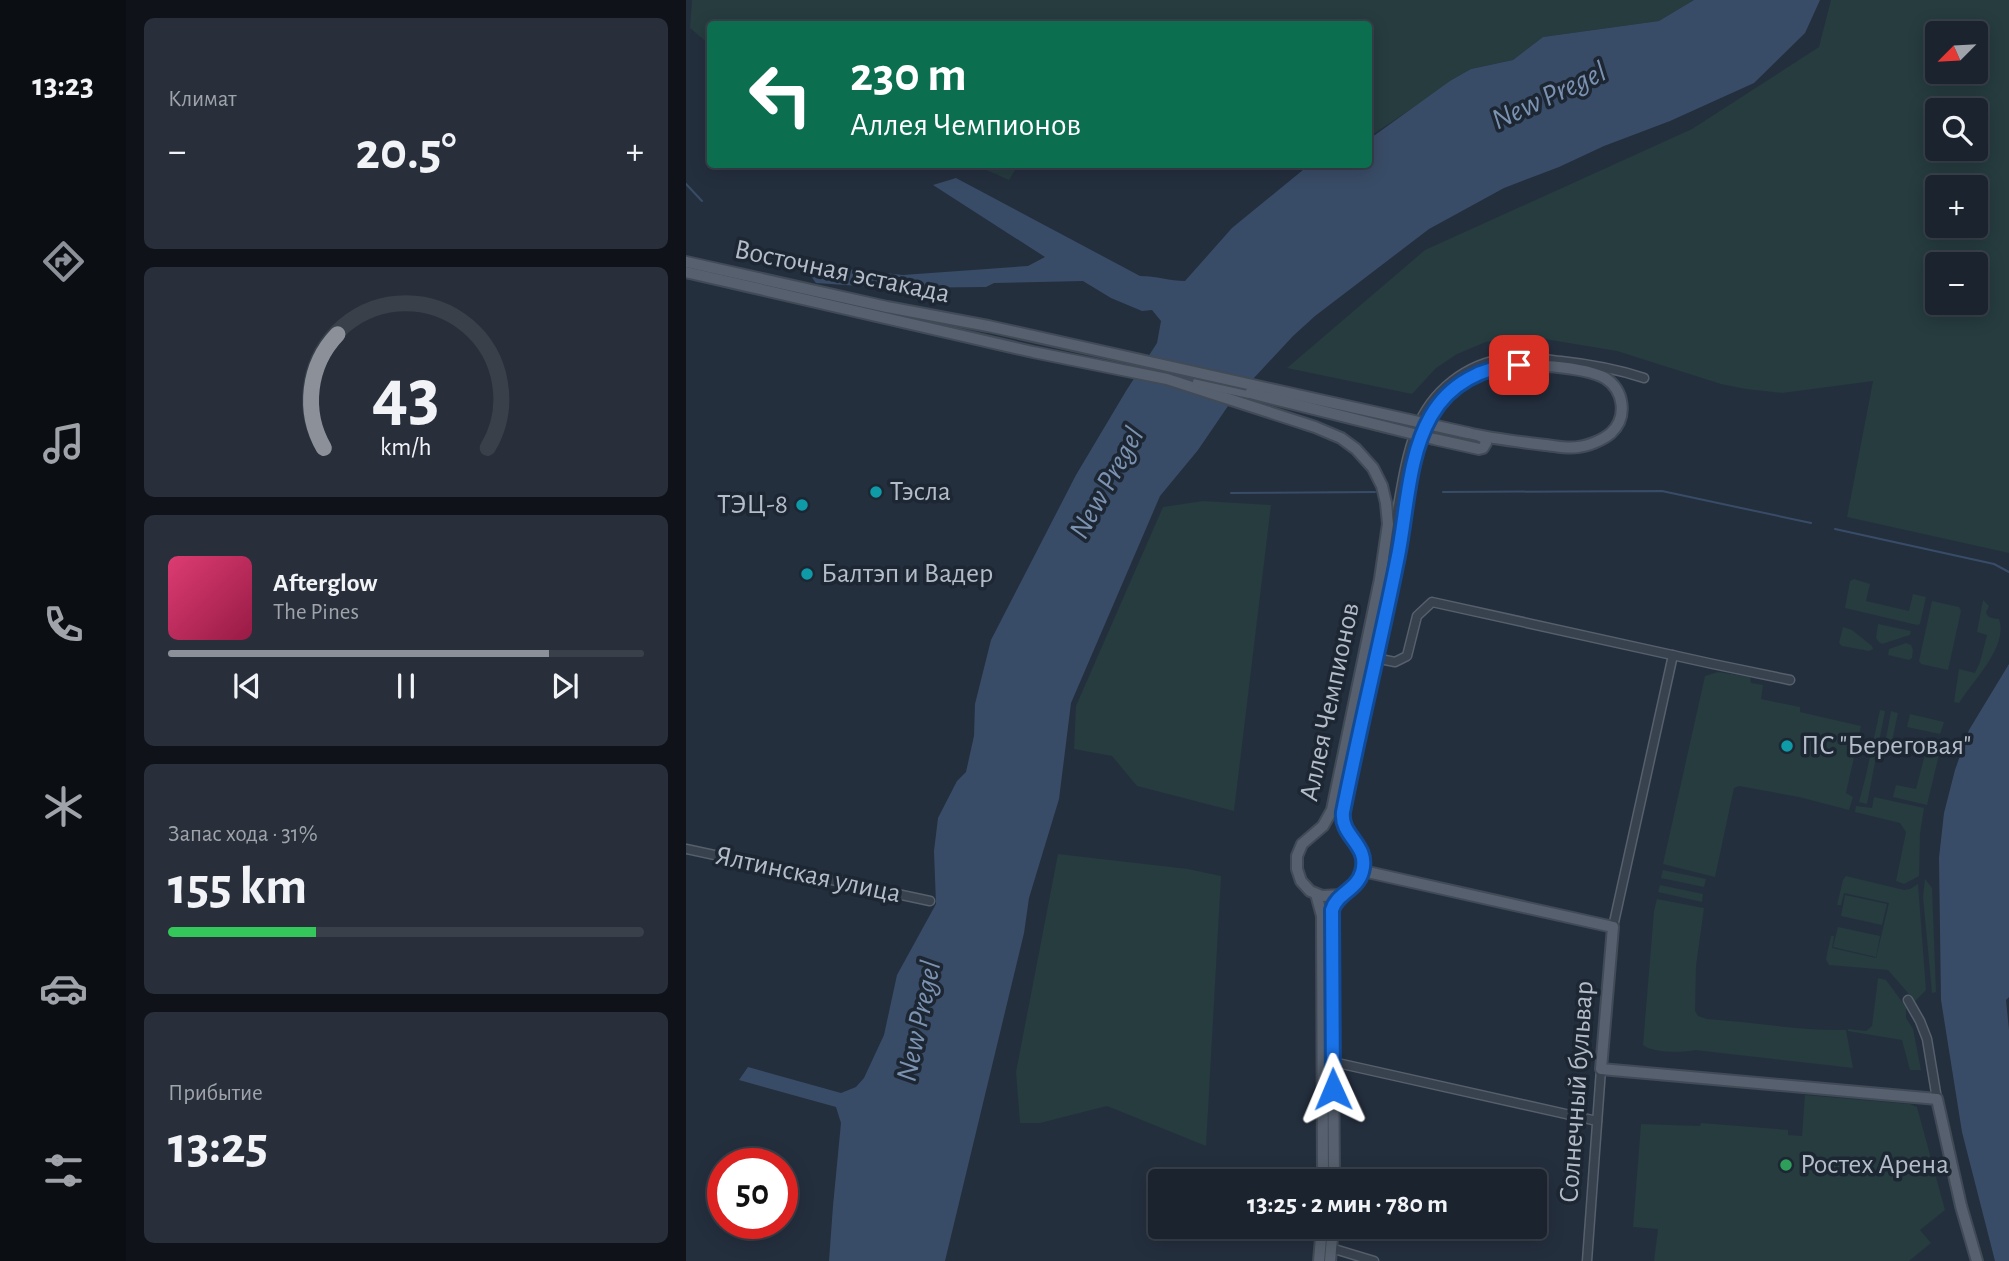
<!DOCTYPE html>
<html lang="ru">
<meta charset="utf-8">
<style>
:root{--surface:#1b232e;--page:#282f3a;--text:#f1f3f6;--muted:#a0a4aa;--line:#39404a;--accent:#8c9099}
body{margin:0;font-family:"Alegreya Sans",sans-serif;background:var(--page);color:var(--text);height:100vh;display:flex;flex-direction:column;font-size:26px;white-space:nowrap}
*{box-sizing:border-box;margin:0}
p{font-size:23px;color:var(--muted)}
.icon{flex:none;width:38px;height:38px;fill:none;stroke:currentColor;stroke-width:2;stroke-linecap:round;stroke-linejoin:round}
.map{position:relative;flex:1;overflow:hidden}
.panel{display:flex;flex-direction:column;gap:18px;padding:18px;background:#0f1319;width:560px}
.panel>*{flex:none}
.hud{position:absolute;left:21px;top:21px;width:665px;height:147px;border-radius:7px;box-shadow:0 4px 18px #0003,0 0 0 2px var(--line);background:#0b6e4f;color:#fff;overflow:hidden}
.needle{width:46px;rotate:246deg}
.buttons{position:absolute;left:1239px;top:21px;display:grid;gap:14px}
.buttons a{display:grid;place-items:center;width:63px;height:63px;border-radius:7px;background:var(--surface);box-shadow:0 4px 18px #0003,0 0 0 2px var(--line);font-size:35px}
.speed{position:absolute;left:21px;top:1148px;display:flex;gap:14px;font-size:35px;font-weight:700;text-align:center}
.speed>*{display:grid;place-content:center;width:91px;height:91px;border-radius:50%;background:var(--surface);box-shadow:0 4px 18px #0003,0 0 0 2px var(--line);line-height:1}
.speed .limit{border:10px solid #d22;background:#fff;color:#111}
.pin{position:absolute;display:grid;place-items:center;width:60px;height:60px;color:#fff;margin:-30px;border-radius:14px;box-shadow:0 4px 10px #0006}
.me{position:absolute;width:77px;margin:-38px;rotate:359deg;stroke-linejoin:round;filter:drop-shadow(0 0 5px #0008)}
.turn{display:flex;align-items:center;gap:24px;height:147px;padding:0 28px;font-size:32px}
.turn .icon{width:91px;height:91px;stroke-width:2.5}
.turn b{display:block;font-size:49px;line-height:60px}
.big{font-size:52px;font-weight:600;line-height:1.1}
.panel .widget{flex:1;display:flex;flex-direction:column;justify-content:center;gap:10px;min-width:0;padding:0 24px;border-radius:10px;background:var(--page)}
.panel .dial{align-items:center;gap:0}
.dial svg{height:182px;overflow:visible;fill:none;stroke:var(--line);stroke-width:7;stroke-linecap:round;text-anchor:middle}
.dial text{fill:var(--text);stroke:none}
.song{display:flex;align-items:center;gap:21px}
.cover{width:84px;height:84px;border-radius:10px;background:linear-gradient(135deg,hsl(340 70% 55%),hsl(340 70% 35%))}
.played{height:7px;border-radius:4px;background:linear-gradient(90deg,var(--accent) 80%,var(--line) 80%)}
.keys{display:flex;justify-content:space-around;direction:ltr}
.heat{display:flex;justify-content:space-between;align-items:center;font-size:38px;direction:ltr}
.charge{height:10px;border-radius:5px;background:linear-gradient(90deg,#34c759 31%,var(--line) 0)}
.trip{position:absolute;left:462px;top:1169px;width:399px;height:70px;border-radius:7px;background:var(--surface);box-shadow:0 4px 18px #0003,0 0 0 2px var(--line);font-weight:600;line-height:70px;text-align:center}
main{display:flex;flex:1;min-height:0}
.tab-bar{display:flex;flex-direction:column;width:126px;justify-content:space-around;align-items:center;background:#0b0e12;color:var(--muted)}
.tab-bar .icon{width:49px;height:49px}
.tab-bar .active{color:var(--accent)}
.tab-bar b{font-size:32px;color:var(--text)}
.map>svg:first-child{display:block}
.green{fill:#263c3f;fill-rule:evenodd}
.water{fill:#394c67}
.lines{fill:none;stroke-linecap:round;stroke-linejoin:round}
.stream{stroke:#394c67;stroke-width:2}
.minor-casing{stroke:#565f6c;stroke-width:11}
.major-casing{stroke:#414a57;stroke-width:14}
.minor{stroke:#38414e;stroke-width:8}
.major{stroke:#56606e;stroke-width:10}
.major-bridge-casing{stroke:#414a57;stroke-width:14;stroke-linecap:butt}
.major-bridge{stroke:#56606e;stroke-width:10}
.route-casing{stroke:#114b97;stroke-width:18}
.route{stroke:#1a73e8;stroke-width:12}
.culture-dot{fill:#0f9aa8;stroke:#1d2633;stroke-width:2.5}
.leisure-dot{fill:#2e9e5b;stroke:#1d2633;stroke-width:2.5}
.labels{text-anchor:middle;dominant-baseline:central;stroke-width:7;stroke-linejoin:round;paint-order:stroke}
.street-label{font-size:28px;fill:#b4bcc9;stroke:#1d2633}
.poi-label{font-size:28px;fill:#b4bcc9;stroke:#1d2633;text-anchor:start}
.water-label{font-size:30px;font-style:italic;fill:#7c92b1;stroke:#1d2633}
</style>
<main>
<nav class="tab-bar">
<b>13:23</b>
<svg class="icon active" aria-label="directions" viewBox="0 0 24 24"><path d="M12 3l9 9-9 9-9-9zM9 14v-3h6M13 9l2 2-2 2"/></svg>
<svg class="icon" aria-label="music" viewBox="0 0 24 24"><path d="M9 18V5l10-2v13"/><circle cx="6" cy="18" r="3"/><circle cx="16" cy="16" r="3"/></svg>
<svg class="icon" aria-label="phone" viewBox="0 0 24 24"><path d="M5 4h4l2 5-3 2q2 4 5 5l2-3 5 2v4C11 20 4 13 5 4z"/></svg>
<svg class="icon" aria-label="climate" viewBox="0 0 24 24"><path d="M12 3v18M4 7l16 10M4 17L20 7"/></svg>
<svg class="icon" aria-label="car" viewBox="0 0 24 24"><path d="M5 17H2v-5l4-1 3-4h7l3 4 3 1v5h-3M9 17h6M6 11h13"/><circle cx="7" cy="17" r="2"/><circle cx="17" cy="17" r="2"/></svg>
<svg class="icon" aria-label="filters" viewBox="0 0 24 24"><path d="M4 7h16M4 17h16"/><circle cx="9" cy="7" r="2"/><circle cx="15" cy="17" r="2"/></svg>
</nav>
<section class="panel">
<div class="widget"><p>Климат</p>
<div class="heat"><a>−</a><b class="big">20.5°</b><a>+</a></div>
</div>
<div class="widget dial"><svg viewBox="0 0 100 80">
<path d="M14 69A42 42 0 1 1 86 69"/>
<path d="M14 69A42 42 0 0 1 20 19" stroke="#8c9099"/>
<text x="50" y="56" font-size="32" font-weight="700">43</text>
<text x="50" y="72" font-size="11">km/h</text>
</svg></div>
<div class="widget">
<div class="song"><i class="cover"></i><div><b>Afterglow</b><p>The Pines</p></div></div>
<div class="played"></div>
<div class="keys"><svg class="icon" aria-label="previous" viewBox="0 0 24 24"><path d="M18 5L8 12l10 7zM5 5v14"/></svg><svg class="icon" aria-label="pause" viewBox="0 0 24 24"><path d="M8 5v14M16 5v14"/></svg><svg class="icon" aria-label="next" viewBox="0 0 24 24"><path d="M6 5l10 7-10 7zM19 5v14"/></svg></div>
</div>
<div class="widget"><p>Запас хода · 31%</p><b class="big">155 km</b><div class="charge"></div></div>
<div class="widget"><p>Прибытие</p><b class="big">13:25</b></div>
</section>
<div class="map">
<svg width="1323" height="1261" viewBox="0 0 1323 1261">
<rect width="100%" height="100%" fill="#242f3e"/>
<g class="green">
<polygon points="6,0 1008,0 973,21 857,37 827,60 785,69 683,137 682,24 24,24 24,45 4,28"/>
<path d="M1145,0H1323V553L1161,517L1187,381L1096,393L1060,389L1035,384L931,351L859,339L827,338L800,342L771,354L750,368L726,394L601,368L739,250L1006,129L1133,47ZM1251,33H1290V72H1251ZM1251,110H1290V149H1251ZM1251,187H1290V226H1251ZM1251,264H1290V303H1251Z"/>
<polygon points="289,165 332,165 323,180"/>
<polygon points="517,501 585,505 548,811 451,786 426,756 388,749 390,706 477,507"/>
<polygon points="1168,579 1184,584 1180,601 1223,611 1227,594 1240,597 1234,624 1231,625 1159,608 1164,581"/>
<path d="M1297,600L1303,606L1300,612C1302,619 1307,618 1313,619C1323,646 1286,682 1273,703L1268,702L1273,669L1289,673L1294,662L1301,635L1291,632Z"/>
<polygon points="1246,601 1273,607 1275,611 1262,670 1235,664 1233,661"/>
<polygon points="1192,624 1225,631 1224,635 1196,644 1193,642 1190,638"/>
<polygon points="1157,627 1166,630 1186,646 1187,649 1183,651 1156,646 1153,643"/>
<polygon points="1220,643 1225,645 1227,650 1226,658 1223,660 1202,655 1203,649"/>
<polygon points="1032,672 1064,677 1065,683 1077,685 1075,699 1114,707 1114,712 1175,726 1160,793 1167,797 1163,810 1113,797 1053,786 1048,788 1029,877 977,864 1019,676"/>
<polygon points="1194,710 1199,711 1181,804 1173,802 1180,775"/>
<polygon points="1205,711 1212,713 1203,755 1197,755"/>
<polygon points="1224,714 1258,722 1254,734 1221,727"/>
<polygon points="1243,739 1256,742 1241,805 1207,797 1210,785 1230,789"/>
<polygon points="1188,797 1238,808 1234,834 1233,876 1218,884 1210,881 1220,832 1214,823 1169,812 1170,806 1186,808"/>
<polygon points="372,854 502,869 535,876 520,1146 421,1106 354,1123 334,1123 330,1072"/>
<polygon points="977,870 1020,879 1018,887 975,878"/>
<polygon points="1160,876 1218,890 1224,889 1232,884 1240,990 1229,1001 1202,970 1143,965 1140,959 1145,936 1148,936 1146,948 1190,958 1203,903 1158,893 1155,905 1151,905 1157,880"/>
<polygon points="1239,879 1246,888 1250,992 1246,993 1237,897"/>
<polygon points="974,885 1017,894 1016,902 972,892"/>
<polygon points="1159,895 1201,904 1196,925 1155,916"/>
<path d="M971,899L1018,908L1010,966L1009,1011L1012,1016L1021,1019C1067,1022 1114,1031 1160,1030L1167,1068L1009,1050C997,1053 966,1053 957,1045L968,911Z"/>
<polygon points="1152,927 1194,936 1190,957 1147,947"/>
<polygon points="1192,978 1200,980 1220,1007 1220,1018 1227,1029 1235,1070 1224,1070 1216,1040 1162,1031 1162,1029 1180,1031 1186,1026"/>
<polygon points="1119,1095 1224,1104 1231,1107 1259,1210 1234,1230 1245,1243 1223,1261 968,1261 972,1229 947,1227 955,1124 1014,1126 1015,1123 1102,1130 1102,1135 1116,1136"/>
</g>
<g class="water">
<path d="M1008,0H1134L1119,33L1068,83L984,121L918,146L873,167L818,188L743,229L629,316L607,336L542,406L512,450L474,496L385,703L373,799L343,898L338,933L259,1261H143L147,1206L155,1123L150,1107L53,1080L62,1067L155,1093L170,1087L178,1078L198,1035L211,975L250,904L248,851L252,818L271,781L280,772L288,736L289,704L305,640L390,475L440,391L471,343L475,321L466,310L456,311L425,298L397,281L308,283L300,287L203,288L130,283L124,275L125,271L132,266L217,275L342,266L359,257L247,185L270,178L454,276C470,276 484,281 499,281L546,228L623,165L682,164L683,138L689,135L764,81L785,69L827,60L857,37L973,21Z"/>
<polygon points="1323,664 1323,997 1320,1000 1323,1030 1323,1261 1309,1261 1276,1132 1255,1000 1253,858 1258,813 1269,770 1283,730"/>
</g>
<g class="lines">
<g class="stream">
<polyline points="0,184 16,201"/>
<polyline points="757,492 976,491 1125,523"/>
<polyline points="545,493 689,492"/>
<polyline points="1149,529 1308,564 1323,572"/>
</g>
<defs>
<g id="minor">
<path d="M702,555C713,514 715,469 730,430C745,391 780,363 822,358C839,356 857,359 875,361C903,364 931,369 958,378"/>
<polyline points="689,658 709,662 721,656 731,616 746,602 1027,664 1104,680"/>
<polyline points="0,849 244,901"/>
<polyline points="927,927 987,655"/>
<polyline points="1222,1000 1234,1021 1241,1039 1251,1099"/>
<polyline points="647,1062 911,1121"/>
<polyline points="645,1248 688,1261"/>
<polyline points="901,1261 915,1069"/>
</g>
<g id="major">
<polyline points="0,262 201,307 302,326"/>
<polyline points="0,272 347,352 481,379 629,427 655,438 670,449 687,468 696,486 700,503 702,524 694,579 646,810 637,826 616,844 611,856 611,869 615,881 624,891 636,896 656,895"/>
<polyline points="512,382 564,393"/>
<polyline points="748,439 793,449 797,448 800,443 798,438 794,436"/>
<polyline points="677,871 927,927 915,1069 1251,1099 1275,1206 1291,1261"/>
<polyline points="630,894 636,916 637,1181"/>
<path d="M648,1181L646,910C653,887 686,887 676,853C672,840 660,833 656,819C659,793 666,767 671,741C684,679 700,618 712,556C721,512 722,457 744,417C759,391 785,372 815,367C837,362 899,367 919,378C938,390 942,417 925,433C917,440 902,446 892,447C882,449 870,446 860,445C834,442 807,439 782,433"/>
<polyline points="633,1261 636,1227"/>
<polyline points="644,1261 647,1227"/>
</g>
</defs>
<use href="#minor" class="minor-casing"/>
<use href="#major" class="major-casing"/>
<use href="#minor" class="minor"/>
<use href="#major" class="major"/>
<defs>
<g id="major-bridge">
<polyline points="302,326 782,433"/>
<polyline points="564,393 748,439"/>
</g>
</defs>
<use href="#major-bridge" class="major-bridge-casing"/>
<use href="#major-bridge" class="major-bridge"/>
</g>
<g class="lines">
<defs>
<path id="route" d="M647,1089L646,910C651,893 671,890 676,872C684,844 654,837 657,812C674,726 695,641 712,556C721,511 722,456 745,416C763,384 797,366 833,365"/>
</defs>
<use href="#route" class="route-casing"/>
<use href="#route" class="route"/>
</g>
<g class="culture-dot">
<circle cx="190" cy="492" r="7"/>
<circle cx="116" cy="505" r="7"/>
<circle cx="121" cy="574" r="7"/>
<circle cx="1101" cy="746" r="7"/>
</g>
<circle class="leisure-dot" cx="1100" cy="1165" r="7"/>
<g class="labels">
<g class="street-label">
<text transform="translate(156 272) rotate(12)">Восточная эстакада</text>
<text transform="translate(644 702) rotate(-78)">Аллея Чемпионов</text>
<text transform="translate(122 875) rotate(12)">Ялтинская улица</text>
<text transform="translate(891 1092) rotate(-86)">Солнечный бульвар</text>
</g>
<g class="poi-label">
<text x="204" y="492">Тэсла</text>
<text x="102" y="505" text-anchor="end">ТЭЦ-8</text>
<text x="135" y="574">Балтэп и Вадер</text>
<text x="1115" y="746">ПС "Береговая"</text>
<text x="1114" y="1165">Ростех Арена</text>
</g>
<g class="water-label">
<text transform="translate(863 96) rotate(-25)">New Pregel</text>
<text transform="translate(421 483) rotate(-61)">New Pregel</text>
<text transform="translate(233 1021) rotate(-78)">New Pregel</text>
</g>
</g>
</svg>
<div class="buttons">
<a><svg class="needle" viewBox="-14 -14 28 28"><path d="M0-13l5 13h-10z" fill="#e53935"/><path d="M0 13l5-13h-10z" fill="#a0a4aa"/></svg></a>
<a><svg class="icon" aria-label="search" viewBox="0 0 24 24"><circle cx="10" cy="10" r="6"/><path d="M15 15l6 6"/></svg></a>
<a>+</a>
<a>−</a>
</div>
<div class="speed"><div class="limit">50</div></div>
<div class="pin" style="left:833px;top:365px;background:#d93025"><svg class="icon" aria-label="arrive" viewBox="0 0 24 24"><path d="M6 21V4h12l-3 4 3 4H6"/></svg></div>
<svg class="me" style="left:647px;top:1089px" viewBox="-20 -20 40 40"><path d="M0-17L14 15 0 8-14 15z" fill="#1a73e8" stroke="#fff" stroke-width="4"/></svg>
<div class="trip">13:25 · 2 мин · 780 m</div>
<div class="hud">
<div class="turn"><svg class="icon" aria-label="left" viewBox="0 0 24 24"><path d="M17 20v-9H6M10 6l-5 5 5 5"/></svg><div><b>230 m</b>Аллея Чемпионов</div></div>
</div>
</div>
</main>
